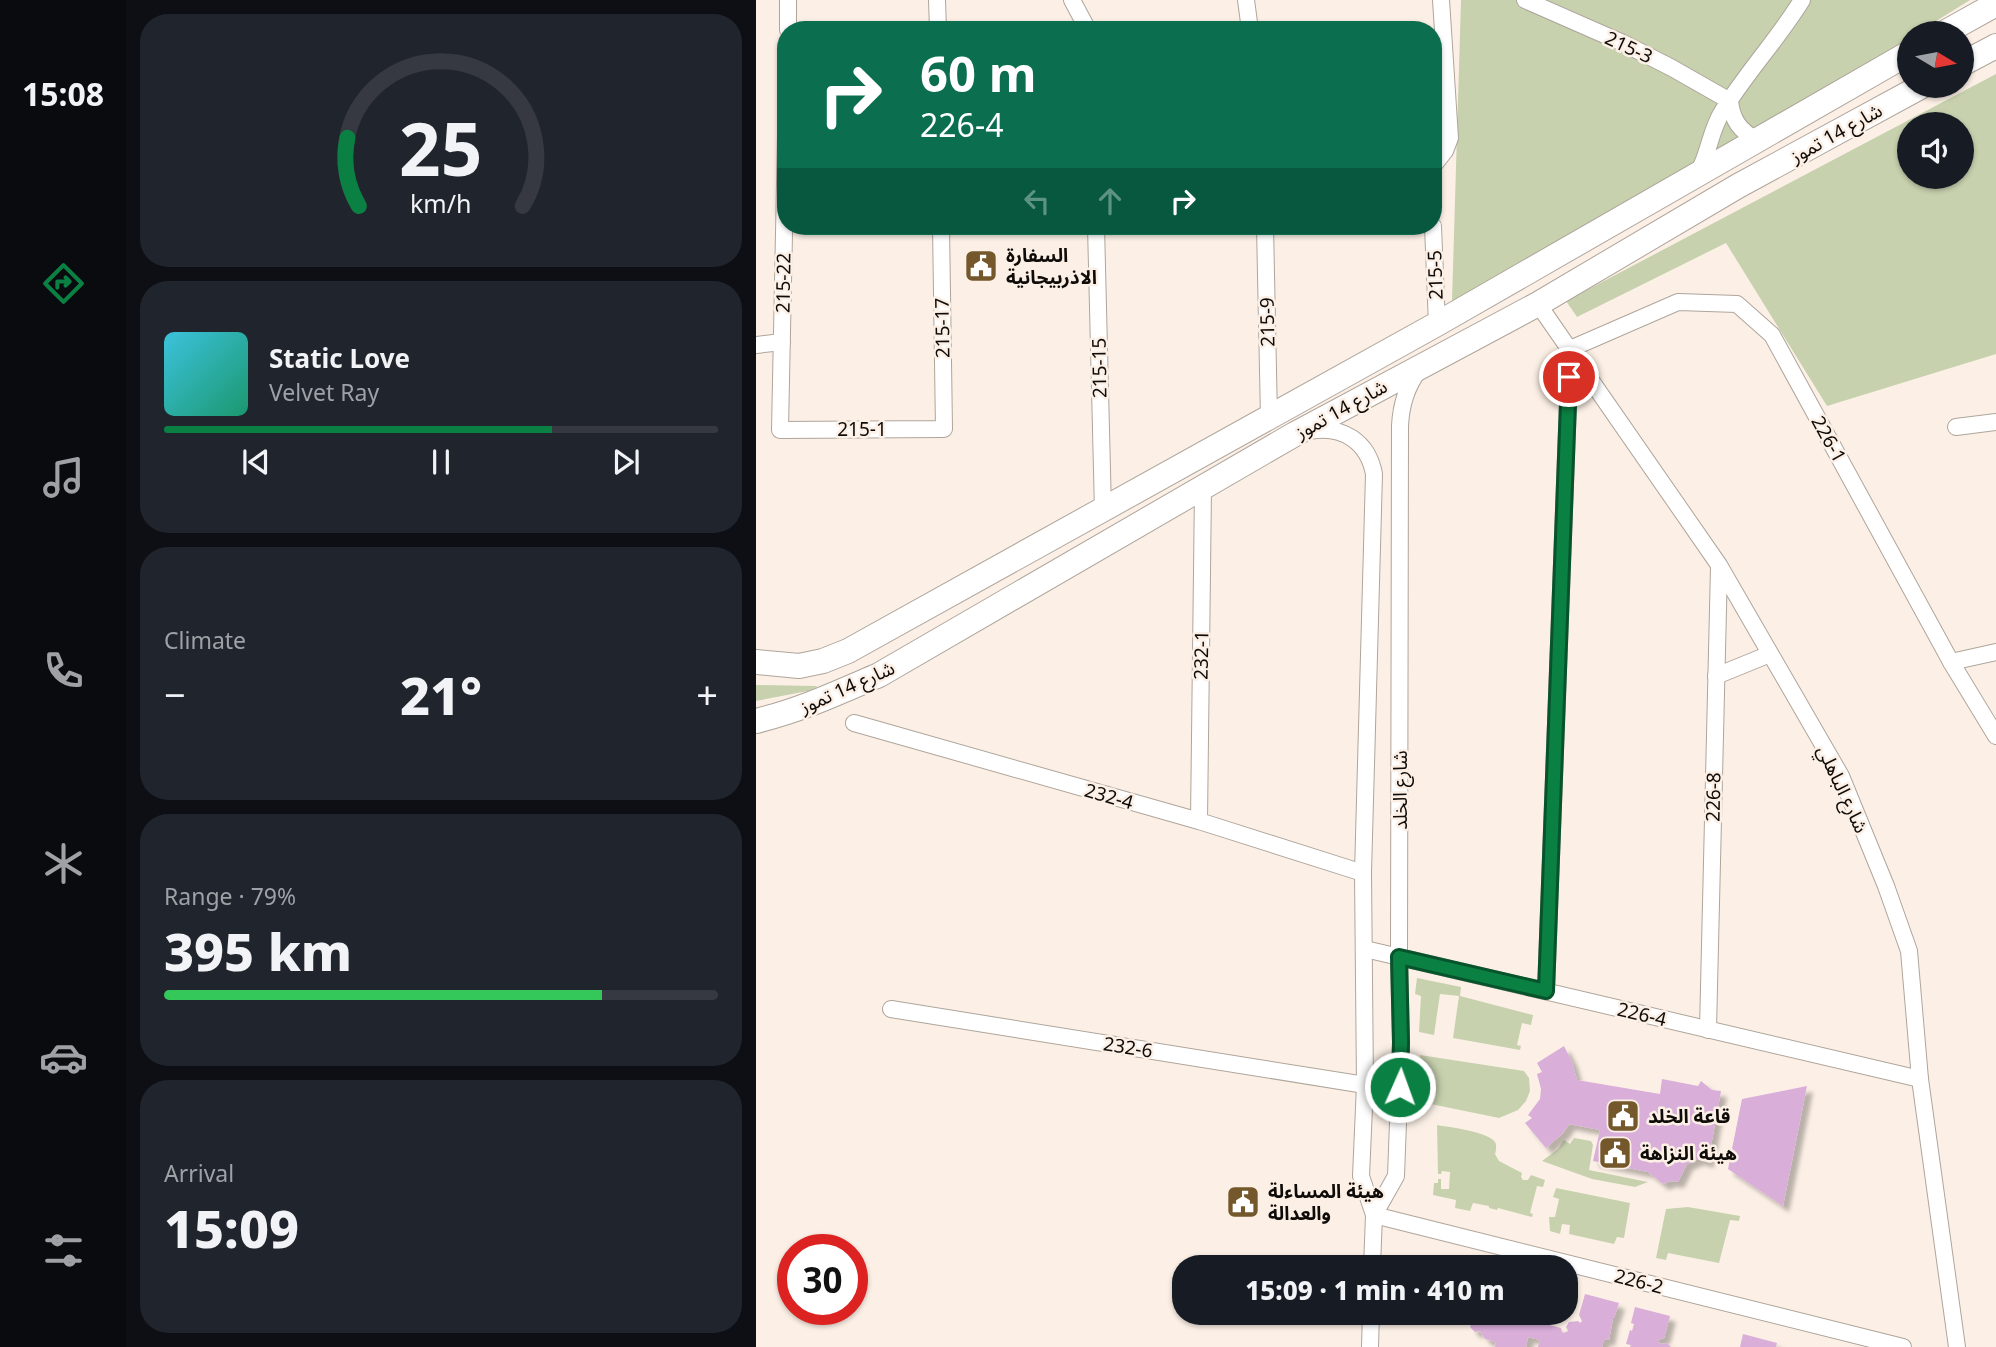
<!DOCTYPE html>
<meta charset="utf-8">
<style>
:root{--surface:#171b24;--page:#20242c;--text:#f1f3f6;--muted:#9ea1a6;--line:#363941;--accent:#0b8043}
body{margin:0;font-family:"Noto Sans","Noto Sans Arabic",sans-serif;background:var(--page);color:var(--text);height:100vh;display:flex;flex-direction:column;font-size:26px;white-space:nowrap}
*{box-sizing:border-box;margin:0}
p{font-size:23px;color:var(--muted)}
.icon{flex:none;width:38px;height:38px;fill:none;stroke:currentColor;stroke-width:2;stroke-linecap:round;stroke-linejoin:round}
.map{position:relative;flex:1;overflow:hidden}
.side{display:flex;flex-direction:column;gap:14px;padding:14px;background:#0d0f14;width:630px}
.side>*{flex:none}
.hud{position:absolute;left:21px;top:21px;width:665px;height:214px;border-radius:28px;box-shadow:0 2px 5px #0004;background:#0b6e4f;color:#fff;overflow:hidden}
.needle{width:46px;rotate:100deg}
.fabs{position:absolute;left:1141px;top:21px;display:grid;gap:14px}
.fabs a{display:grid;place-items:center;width:77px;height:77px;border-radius:50%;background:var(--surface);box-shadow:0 2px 5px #0004;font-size:35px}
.speed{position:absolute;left:21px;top:1234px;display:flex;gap:14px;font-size:35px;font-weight:700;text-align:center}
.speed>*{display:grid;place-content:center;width:91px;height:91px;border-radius:50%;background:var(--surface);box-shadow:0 2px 5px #0004;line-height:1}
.speed .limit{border:10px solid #d22;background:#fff;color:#111}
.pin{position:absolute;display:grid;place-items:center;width:60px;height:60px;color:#fff;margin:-30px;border:4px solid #fff;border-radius:50%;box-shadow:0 2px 7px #0007}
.me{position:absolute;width:77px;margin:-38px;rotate:2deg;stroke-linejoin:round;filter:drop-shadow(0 0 5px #0008)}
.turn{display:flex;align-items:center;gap:24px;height:147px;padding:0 28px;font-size:32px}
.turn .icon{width:91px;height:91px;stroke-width:2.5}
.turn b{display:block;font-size:49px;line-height:60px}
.lanes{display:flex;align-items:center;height:66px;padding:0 28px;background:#0003;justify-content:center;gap:35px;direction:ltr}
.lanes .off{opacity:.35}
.big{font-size:52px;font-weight:800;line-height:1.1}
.side .widget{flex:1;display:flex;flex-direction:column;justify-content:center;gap:10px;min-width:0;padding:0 24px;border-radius:28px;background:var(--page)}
.side .dial{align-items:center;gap:0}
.dial svg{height:182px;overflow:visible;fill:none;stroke:var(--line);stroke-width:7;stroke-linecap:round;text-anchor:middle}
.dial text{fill:var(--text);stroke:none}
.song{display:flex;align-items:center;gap:21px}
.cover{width:84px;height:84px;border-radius:10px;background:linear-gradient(135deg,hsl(190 70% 55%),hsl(160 70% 35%))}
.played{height:7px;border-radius:4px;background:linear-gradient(90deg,var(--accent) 70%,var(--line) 70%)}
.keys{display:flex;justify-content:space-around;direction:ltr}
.heat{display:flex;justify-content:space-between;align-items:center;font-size:38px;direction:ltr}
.charge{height:10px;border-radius:5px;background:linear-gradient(90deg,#34c759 79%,var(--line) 0)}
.trip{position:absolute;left:416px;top:1255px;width:406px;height:70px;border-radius:28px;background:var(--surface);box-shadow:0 2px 5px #0004;font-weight:800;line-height:70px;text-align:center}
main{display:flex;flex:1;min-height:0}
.dock{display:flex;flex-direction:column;width:126px;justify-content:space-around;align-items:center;background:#090b0e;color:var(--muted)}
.dock .icon{width:49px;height:49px}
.dock .current{color:var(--accent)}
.dock b{font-size:32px;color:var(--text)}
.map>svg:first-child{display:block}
.green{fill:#c7d1ae;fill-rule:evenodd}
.building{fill:#d9aed9;filter:url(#shadow)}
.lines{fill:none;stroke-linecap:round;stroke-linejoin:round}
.street-casing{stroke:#afa59b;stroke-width:18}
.primary-casing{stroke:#afa59b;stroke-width:26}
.street{stroke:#fff;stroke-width:16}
.primary{stroke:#fff;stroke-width:24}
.route-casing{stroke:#07532c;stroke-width:18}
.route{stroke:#0b8043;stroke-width:12}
.labels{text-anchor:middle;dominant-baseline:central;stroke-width:5;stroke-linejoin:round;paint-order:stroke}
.street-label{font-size:19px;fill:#0f0b08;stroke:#fcf0e6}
.poi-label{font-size:19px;font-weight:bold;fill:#0f0b08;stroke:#fcf0e6;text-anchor:start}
</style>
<main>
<nav class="dock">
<b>15:08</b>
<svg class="icon current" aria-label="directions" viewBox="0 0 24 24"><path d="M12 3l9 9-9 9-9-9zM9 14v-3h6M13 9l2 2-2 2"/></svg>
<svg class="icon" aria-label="music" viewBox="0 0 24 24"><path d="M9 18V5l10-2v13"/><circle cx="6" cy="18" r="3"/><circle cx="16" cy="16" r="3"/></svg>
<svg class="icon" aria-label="phone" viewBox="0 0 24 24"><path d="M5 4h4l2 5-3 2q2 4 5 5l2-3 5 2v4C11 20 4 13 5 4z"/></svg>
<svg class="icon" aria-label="climate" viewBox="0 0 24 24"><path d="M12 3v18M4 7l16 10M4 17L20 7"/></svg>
<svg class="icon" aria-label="car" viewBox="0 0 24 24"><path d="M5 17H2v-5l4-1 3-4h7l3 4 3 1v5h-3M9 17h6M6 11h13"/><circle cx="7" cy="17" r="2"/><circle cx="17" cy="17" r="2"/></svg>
<svg class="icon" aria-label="filters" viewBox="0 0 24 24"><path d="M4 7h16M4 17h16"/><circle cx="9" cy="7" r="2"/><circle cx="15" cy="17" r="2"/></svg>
</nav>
<section class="side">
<div class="widget dial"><svg viewBox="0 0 100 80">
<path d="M14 69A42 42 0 1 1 86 69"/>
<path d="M14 69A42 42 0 0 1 9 39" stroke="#0b8043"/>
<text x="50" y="56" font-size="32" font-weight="700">25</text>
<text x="50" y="72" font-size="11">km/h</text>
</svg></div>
<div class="widget">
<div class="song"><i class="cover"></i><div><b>Static Love</b><p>Velvet Ray</p></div></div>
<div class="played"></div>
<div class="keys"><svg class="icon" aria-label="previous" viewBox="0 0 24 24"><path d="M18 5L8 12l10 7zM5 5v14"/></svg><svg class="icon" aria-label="pause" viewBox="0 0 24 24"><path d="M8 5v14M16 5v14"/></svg><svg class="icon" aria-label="next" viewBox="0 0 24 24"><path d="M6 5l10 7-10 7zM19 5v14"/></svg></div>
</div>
<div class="widget"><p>Climate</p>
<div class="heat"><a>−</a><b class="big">21°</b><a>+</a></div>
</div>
<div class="widget"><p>Range · 79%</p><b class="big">395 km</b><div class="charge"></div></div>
<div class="widget"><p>Arrival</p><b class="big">15:09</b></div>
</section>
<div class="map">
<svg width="1240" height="1347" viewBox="0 0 1240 1347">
<defs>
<filter id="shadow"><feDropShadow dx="6" dy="6" stdDeviation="2" flood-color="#0004"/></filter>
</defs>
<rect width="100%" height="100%" fill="#fcf0e6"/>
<g class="green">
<polygon points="705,0 1214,0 1161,33 1153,33 1153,38 1009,128 696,301"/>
<path d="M1240,74V354L1071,406L970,243L821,317L810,301ZM1153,124H1206V177H1153Z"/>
<polygon points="0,685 60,686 61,687 52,691 0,701"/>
<polygon points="661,978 705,987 704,996 777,1015 775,1025 766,1023 761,1045 765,1046 764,1050 697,1038 703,996 684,994 678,1035 663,1032 665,996 659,994"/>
<polygon points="664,1055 768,1071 773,1078 774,1091 770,1101 762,1110 743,1118 665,1102"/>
<path d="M681,1125C693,1127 733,1132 739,1142C741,1145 740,1151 739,1154L743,1161L766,1173L765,1177L767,1180H772L775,1175L789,1180L787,1187L781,1186L774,1213L777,1214L776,1217L742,1208L741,1210L733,1208V1206L717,1203L714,1211L699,1208L700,1200L677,1195L678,1183H682V1179H685V1189H693L694,1172L686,1171L685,1174H682Z"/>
<polygon points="818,1138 835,1141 837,1145 833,1170 892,1182 879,1187 836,1179 786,1161 802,1149 808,1140 814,1144"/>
<polygon points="800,1188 874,1203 868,1238 861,1237 858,1244 813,1234 814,1225 806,1224 804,1234 794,1231 793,1217 799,1217 803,1199 797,1197"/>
<polygon points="932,1207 984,1216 983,1221 974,1220 963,1263 912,1253 910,1260 900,1258 910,1209"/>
</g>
<g class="building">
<polygon points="808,1046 816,1062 821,1080 904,1094 906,1079 942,1086 945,1081 956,1090 965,1091 952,1162 942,1159 931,1164 922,1182 914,1181 907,1184 892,1172 837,1161 844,1130 813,1124 807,1133 790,1148 769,1123 776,1118 772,1115 784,1099 785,1089 781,1074 786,1072 781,1063"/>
<polygon points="1051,1086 1027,1206 972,1169 986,1099"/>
<polygon points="829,1294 863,1303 858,1318 857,1318 853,1340 848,1339 846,1347 782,1347 784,1340 772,1337 770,1347 739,1347 740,1342 729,1339 724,1331 719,1332 714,1327 717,1320 714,1315 715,1312 757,1312 753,1316 755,1319 758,1320 761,1317 805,1328 806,1332 808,1333 812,1331 810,1327 813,1322 822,1321 824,1323 826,1321 823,1315"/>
<polygon points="879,1307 914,1316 908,1338 902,1340 904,1344 911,1343 915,1347 874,1347 875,1345 870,1344 874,1330 876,1331 878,1324 875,1323"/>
<polygon points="987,1334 1021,1343 1020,1347 984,1347"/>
</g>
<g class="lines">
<defs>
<g id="street">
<polyline points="181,0 182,30"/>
<polyline points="316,0 332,30"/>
<polyline points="490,0 494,30"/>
<polyline points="769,0 867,43 916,68 974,101"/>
<polyline points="32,30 32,0"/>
<path d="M974,101C976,120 984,131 1001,140"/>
<polyline points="30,135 24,430 188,429 185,226"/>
<polyline points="677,166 689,151 694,138 685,0"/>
<path d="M942,173C953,154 954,131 966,112C990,73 1022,39 1046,0"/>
<polyline points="340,226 347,511"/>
<polyline points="509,226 513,418"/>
<polyline points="677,226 681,324"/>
<polyline points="782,304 963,565 1085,776 1130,886 1153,951 1164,1079 1201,1347"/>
<polyline points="0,345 26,342"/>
<polyline points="1200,427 1240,422"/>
<path d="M554,431C587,425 612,442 618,474L607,873L609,1085L605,1176L618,1215L616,1267"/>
<polyline points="1195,662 1240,652"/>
<polyline points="960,676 1014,654"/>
<polyline points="98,723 443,821 607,873"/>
<polyline points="443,821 447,488"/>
<polyline points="609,949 1164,1079"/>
<polyline points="790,991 814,349 922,302 981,304 1016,335 1195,662 1240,736"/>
<polyline points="135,1009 609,1085"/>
<polyline points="952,1030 963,567"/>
<path d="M618,1215L640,1176L645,1042L643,957L644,426C645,405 650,387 663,370"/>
<polyline points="618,1215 1147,1347"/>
<polyline points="614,1347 615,1312"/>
</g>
<g id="primary">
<polyline points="1188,33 1240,4"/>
<polyline points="1206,64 1240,46"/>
<polyline points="0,662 43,666 67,661 92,651 681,324 1153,53"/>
<path d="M0,721C45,710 81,693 123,675L539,434L782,304L982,186L1166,86"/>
</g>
</defs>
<use href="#street" class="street-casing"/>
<use href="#primary" class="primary-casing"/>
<use href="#street" class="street"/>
<use href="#primary" class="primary"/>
</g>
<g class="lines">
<defs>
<polyline id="route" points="644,1087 645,1042 643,957 790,991 813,377"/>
</defs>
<use href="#route" class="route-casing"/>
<use href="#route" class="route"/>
</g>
<defs>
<symbol id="civic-square" viewBox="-11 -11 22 22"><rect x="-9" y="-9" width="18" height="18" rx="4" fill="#74582b" stroke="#fcf0e6"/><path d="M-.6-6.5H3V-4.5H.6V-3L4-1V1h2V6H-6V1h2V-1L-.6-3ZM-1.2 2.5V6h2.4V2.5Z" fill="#fff"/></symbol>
</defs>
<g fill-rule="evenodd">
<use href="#civic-square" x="206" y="247" width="38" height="38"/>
<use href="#civic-square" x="848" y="1097" width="38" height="38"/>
<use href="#civic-square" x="840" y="1134" width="38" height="38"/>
<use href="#civic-square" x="468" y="1183" width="38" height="38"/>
</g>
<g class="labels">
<g class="street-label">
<text transform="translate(873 47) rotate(25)">215-3</text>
<text transform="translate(1080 133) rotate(-29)">شارع 14 تموز</text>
<text transform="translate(679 275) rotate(-92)">215-5</text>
<text transform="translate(27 283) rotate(-89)">215-22</text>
<text transform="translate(511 322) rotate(-91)">215-9</text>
<text transform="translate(186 328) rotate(-91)">215-17</text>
<text transform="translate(343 368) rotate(-91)">215-15</text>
<text transform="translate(585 409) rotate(-29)">شارع 14 تموز</text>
<text x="106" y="429">215-1</text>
<text transform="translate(1073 439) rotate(61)">226-1</text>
<text transform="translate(445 655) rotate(-89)">232-1</text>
<text transform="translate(91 687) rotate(-24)">شارع 14 تموز</text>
<text transform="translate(1087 789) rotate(65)">شارع الباهلي</text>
<text transform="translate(644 790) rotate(-90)">شارع الخلد</text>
<text transform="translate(353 796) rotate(16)">232-4</text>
<text transform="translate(957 797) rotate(-89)">226-8</text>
<text transform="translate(886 1014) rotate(13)">226-4</text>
<text transform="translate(372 1047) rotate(9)">232-6</text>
<text transform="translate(883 1281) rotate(14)">226-2</text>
</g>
<g class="poi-label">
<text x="250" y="255">السفارة<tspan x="250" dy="22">الاذربيجانية</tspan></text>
<text x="892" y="1116">قاعة الخلد</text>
<text x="884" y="1153">هيئة النزاهة</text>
<text x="512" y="1191">هيئة المساءلة<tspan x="512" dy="22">والعدالة</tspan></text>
</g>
</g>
</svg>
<div class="fabs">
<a><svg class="needle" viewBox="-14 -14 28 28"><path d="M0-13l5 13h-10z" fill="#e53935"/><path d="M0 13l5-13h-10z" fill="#9ea1a6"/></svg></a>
<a><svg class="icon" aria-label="sound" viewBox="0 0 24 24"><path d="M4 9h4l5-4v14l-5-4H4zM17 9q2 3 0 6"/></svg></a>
</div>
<div class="speed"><div class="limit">30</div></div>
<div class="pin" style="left:813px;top:377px;background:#d93025"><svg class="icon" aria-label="arrive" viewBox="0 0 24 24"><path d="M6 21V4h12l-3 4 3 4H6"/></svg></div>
<svg class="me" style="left:644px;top:1087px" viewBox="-20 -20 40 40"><circle r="17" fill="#0b8043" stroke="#fff" stroke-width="3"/><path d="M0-11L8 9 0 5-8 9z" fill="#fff"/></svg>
<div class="trip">15:09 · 1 min · 410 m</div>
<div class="hud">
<div class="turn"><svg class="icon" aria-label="right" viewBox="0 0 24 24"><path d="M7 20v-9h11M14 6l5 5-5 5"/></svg><div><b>60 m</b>226-4</div></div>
<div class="lanes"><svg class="icon off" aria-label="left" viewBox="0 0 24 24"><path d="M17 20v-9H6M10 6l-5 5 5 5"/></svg><svg class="icon off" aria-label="ahead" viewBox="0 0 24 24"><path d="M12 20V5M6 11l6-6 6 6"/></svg><svg class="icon" aria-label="right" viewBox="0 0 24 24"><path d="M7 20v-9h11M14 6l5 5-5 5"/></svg></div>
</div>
</div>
</main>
